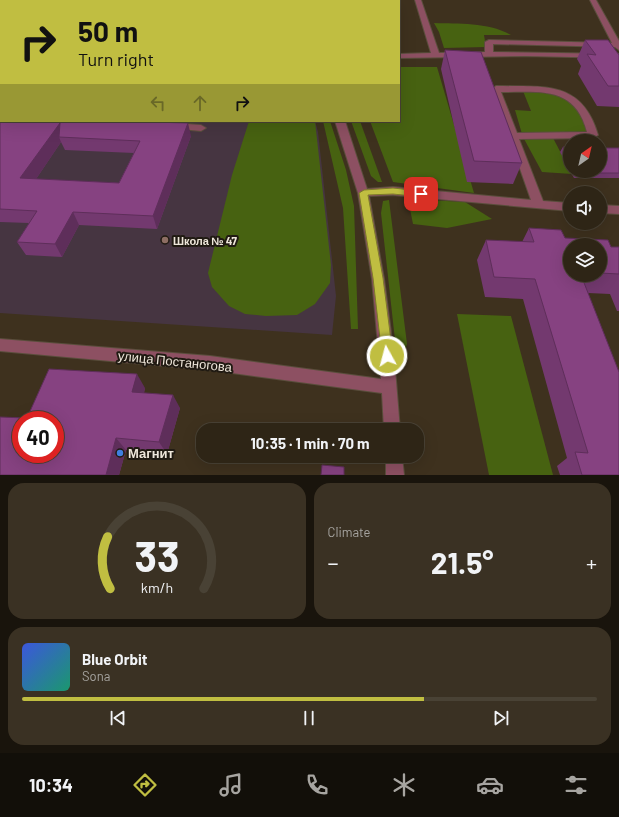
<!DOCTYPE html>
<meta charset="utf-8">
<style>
:root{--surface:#2e2516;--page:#3a3123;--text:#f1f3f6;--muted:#a7a5a1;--line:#494235;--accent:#c0be41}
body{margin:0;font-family:Barlow,sans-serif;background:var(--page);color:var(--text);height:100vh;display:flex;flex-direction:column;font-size:15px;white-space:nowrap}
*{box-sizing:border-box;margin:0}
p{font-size:13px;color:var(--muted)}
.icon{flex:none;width:22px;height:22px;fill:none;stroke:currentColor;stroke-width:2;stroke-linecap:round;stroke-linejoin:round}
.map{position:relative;height:475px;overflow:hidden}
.details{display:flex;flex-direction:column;gap:8px;padding:8px;background:#19140c;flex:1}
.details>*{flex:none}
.guide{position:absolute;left:0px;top:0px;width:400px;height:122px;box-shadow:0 4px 16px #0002,0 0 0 1px var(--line);background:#c0be41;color:#111;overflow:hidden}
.needle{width:26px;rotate:34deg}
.fabs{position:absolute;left:563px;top:134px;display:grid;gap:8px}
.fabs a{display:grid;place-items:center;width:44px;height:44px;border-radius:50%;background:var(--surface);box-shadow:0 4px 16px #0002,0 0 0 1px var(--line);font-size:20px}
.speed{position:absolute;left:12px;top:411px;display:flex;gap:8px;font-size:20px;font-weight:700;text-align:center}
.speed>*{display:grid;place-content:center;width:52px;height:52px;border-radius:50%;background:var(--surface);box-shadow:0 4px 16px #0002,0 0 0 1px var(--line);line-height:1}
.speed .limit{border:6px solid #d22;background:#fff;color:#111}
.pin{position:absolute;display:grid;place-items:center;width:34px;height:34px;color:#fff;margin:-17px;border-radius:8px;box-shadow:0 2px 6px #0006}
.me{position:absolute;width:44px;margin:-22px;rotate:353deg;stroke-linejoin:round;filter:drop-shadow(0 0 3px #0008)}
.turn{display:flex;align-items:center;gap:14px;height:84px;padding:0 12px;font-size:18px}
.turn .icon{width:52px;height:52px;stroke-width:2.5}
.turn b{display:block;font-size:28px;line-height:34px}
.lanes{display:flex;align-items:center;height:38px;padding:0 12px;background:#0003;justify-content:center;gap:20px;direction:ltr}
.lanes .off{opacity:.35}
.big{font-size:30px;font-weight:700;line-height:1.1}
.details .card{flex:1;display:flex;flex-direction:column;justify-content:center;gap:6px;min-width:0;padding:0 14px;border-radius:16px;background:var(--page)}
.details .dial{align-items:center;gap:0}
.dial svg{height:104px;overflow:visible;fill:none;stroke:var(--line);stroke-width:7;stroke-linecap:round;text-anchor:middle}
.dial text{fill:var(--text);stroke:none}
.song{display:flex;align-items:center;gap:12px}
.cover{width:48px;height:48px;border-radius:6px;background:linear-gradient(135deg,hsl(230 70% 55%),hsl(160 70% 35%))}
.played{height:4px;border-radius:2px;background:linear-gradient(90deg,var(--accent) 70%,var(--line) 70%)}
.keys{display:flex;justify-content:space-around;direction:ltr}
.heat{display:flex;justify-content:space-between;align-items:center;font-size:22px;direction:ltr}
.details .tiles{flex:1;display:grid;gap:8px;grid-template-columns:1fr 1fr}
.card:last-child{grid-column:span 2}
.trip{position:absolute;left:196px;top:423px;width:228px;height:40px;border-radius:16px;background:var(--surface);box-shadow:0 4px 16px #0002,0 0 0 1px var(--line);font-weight:700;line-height:40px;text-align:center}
.menu{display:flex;height:64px;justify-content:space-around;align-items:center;background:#120f09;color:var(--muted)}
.menu .icon{width:28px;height:28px}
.menu .on{color:var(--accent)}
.menu b{font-size:18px;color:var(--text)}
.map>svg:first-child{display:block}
.education{fill:#463541}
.green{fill:#476211}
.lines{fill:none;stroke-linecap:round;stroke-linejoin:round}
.minor-casing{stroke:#5a4e3c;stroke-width:2}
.minor{fill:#8d5062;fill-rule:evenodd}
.wall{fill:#73396f;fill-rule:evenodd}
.shaded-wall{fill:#5e2e5a}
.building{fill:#864281;stroke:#5e2e5a;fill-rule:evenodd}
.route{fill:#c0be41;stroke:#7d7c2a}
.education-dot{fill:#8d6e63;stroke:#201a12;stroke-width:1.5}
.shop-dot{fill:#3f7fe0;stroke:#201a12;stroke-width:1.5}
.labels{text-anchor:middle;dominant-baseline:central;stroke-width:4;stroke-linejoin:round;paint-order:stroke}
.poi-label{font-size:11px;font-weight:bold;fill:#eee6da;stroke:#201a12;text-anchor:start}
.near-street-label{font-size:13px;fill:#eee6da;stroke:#201a12}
.near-poi-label{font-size:13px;font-weight:bold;fill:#eee6da;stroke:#201a12;text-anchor:start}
</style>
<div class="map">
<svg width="619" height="475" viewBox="0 0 619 475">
<rect width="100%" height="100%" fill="#3e311e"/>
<polygon class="education" points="0,100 1,121 315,121 318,132 336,296 332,335 0,313"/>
<g class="green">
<path d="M434,23C459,24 488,22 511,35H484L486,47L444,48L439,32Z"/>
<polygon points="399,67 437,67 474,193 393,182 370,121 399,121"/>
<polygon points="523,91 564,95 581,115 587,131 573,135 522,134 515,110 531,111"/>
<polygon points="249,121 315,121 331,265 330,283 315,304 297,315 266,316 245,314 229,306 212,287 208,273 232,175"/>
<polygon points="323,121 330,121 346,170 354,206 358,329 351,329 343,208"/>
<polygon points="351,121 360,121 382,182 378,182 371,176"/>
<polygon points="523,137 553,138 572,174 542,172"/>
<polygon points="408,199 465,202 492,219 447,228 413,224"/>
<polygon points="389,200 407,344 405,350 396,349 381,213 383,201"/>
<polygon points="457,314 511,316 553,475 489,475"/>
</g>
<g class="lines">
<defs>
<g id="minor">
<polygon points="132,0 139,0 132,1"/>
<rect x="192" y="0" width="9" height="1"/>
<rect x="253" y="0" width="6" height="1"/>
<rect x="296" y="0" width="7" height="1"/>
<polygon points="415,0 421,0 439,53 485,52 485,42 489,40 612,43 590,0 596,0 619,41 619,50 615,47 493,44 493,52 619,54 619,58 525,56 399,58 399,54 431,53"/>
<rect x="0" y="11" width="1" height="5"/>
<rect x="0" y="21" width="1" height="4"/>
<rect x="0" y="85" width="1" height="6"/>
<path d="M496,86C544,87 582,80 598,135L593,138L519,139L543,201L570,203V211L393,195L369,196L384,279L394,356L400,430H384L382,393L210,370L0,351V339L210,356L381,379L372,279L358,193L335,121H345L367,189L393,187L531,200L492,89ZM501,92C541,92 575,86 587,132L517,133Z"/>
<rect x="0" y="112" width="1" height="6"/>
<polygon points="173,123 201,125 206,128 201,131 170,128 170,124"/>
<polygon points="600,205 619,206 619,214 600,213"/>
<polygon points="386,456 402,456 404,475 386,475"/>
</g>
</defs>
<use href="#minor" class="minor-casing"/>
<use href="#minor" class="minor"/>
</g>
<g class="wall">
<rect x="211" y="0" width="26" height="1"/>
<polygon points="585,40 619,55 619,107 597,106 578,74 581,66 577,59"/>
<polygon points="445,50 522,163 513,184 467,182 441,69"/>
<path d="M0,117L191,136L157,229L79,225L62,257L26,255L17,242L29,223L0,222ZM61,142L65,150L134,153L119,183L36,179Z"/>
<polygon points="563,147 570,147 570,171 560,152"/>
<polygon points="619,148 619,178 574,178 570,171 600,171"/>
<path d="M529,228L565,238L611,247H619V311H617L610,294L588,293L619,475H560L557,466L567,458L523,299L485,297L477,260L486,240L522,242ZM600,245V275H570Z"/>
<polygon points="145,388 144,393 180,408 167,454 126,450 119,475 0,475"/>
</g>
<g class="shaded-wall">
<polygon points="60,123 59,137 61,142 28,191 20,178"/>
<polygon points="188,123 191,136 157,229 153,216"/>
<polygon points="73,212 79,225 62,257 55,244"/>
<polygon points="137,374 145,388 141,405 132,392"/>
<polygon points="173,395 180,408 167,454 159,442"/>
<polygon points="116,438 126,450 119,475 106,475"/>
</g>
<g class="building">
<rect x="353" y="0" width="39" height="1"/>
<polygon points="585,40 608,40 619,55 619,86 608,86 587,54 596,55"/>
<polygon points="445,50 481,52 522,163 474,161"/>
<path d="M0,117H1V121H114L188,123L153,216L73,212L55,244L17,242L37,211L0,209ZM60,123L59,137L140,141L119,183L20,178Z"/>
<polygon points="563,147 570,147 570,161"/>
<polygon points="600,148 619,148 619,173 577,173 575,171 600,171"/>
<polygon points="529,228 561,230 565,238 608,240 611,247 619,247 619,274 600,273 600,245 570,245 570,275 581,275 619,372 619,475 582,475 575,452 588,453 535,279 494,277 486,240 534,242"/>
<path d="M49,369L137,374L132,392L173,395L159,442L116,438L106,475H0V417L27,418ZM21,420H55V454H21Z"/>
<polygon points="322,465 344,467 344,475 321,475"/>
</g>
<polygon class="route" points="393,188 421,191 426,194 421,197 393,194 368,195 383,278 393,356 391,359 387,361 383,359 382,356 373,278 359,193 364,190"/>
<circle class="education-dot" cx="165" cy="240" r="4"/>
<circle class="shop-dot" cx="120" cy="453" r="4"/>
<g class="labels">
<g class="poi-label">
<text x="173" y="240">Школа № 47</text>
</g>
<g class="near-street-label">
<text transform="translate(175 361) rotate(6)">улица Постаногова</text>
</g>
<g class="near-poi-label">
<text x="128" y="453">Магнит</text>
</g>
</g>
</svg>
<div class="fabs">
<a><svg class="needle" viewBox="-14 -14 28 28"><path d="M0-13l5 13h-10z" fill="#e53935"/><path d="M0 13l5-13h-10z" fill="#a7a5a1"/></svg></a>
<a><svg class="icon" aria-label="sound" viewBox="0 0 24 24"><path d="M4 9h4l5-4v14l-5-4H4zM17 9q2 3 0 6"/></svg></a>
<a><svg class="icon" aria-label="layers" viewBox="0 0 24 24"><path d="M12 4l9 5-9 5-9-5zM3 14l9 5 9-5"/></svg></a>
</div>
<div class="speed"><div class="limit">40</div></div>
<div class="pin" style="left:421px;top:194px;background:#d93025"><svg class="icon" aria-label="arrive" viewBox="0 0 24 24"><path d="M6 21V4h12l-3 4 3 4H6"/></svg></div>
<svg class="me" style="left:387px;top:356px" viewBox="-20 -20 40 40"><circle r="17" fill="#c0be41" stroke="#fff" stroke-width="3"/><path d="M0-11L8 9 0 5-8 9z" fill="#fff"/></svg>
<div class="trip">10:35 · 1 min · 70 m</div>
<div class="guide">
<div class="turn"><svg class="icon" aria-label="right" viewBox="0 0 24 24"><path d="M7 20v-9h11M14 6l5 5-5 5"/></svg><div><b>50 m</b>Turn right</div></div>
<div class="lanes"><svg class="icon off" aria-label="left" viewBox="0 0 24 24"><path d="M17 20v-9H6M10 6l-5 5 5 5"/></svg><svg class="icon off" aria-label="ahead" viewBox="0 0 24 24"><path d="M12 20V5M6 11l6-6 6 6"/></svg><svg class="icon" aria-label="right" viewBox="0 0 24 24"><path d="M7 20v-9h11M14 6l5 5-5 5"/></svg></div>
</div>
</div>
<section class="details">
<div class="tiles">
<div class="card dial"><svg viewBox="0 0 100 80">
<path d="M14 69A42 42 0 1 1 86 69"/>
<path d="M14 69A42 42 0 0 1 12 29" stroke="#c0be41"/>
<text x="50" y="56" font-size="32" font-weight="700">33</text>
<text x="50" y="72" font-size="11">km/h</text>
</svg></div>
<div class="card"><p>Climate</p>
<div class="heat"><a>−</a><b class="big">21.5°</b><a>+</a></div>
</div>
<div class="card">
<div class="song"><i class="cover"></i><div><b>Blue Orbit</b><p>Sona</p></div></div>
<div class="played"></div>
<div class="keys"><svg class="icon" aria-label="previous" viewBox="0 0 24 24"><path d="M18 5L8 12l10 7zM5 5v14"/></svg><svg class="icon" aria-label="pause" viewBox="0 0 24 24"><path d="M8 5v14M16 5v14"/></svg><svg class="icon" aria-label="next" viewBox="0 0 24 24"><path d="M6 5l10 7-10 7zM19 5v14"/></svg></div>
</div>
</div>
</section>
<nav class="menu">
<b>10:34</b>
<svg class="icon on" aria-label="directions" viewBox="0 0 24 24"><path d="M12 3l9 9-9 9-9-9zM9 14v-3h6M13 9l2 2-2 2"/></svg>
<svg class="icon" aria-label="music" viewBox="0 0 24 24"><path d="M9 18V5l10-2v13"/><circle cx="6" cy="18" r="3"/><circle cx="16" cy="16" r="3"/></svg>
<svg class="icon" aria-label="phone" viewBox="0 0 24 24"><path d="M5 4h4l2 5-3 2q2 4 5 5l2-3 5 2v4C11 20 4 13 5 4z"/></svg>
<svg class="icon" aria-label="climate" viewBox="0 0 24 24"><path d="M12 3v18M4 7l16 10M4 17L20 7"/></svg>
<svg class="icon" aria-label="car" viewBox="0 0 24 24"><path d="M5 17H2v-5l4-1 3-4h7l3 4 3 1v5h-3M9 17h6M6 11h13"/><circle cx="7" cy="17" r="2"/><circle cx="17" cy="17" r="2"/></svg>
<svg class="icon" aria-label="filters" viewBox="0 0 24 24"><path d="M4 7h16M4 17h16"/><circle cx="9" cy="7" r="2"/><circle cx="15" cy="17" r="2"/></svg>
</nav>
